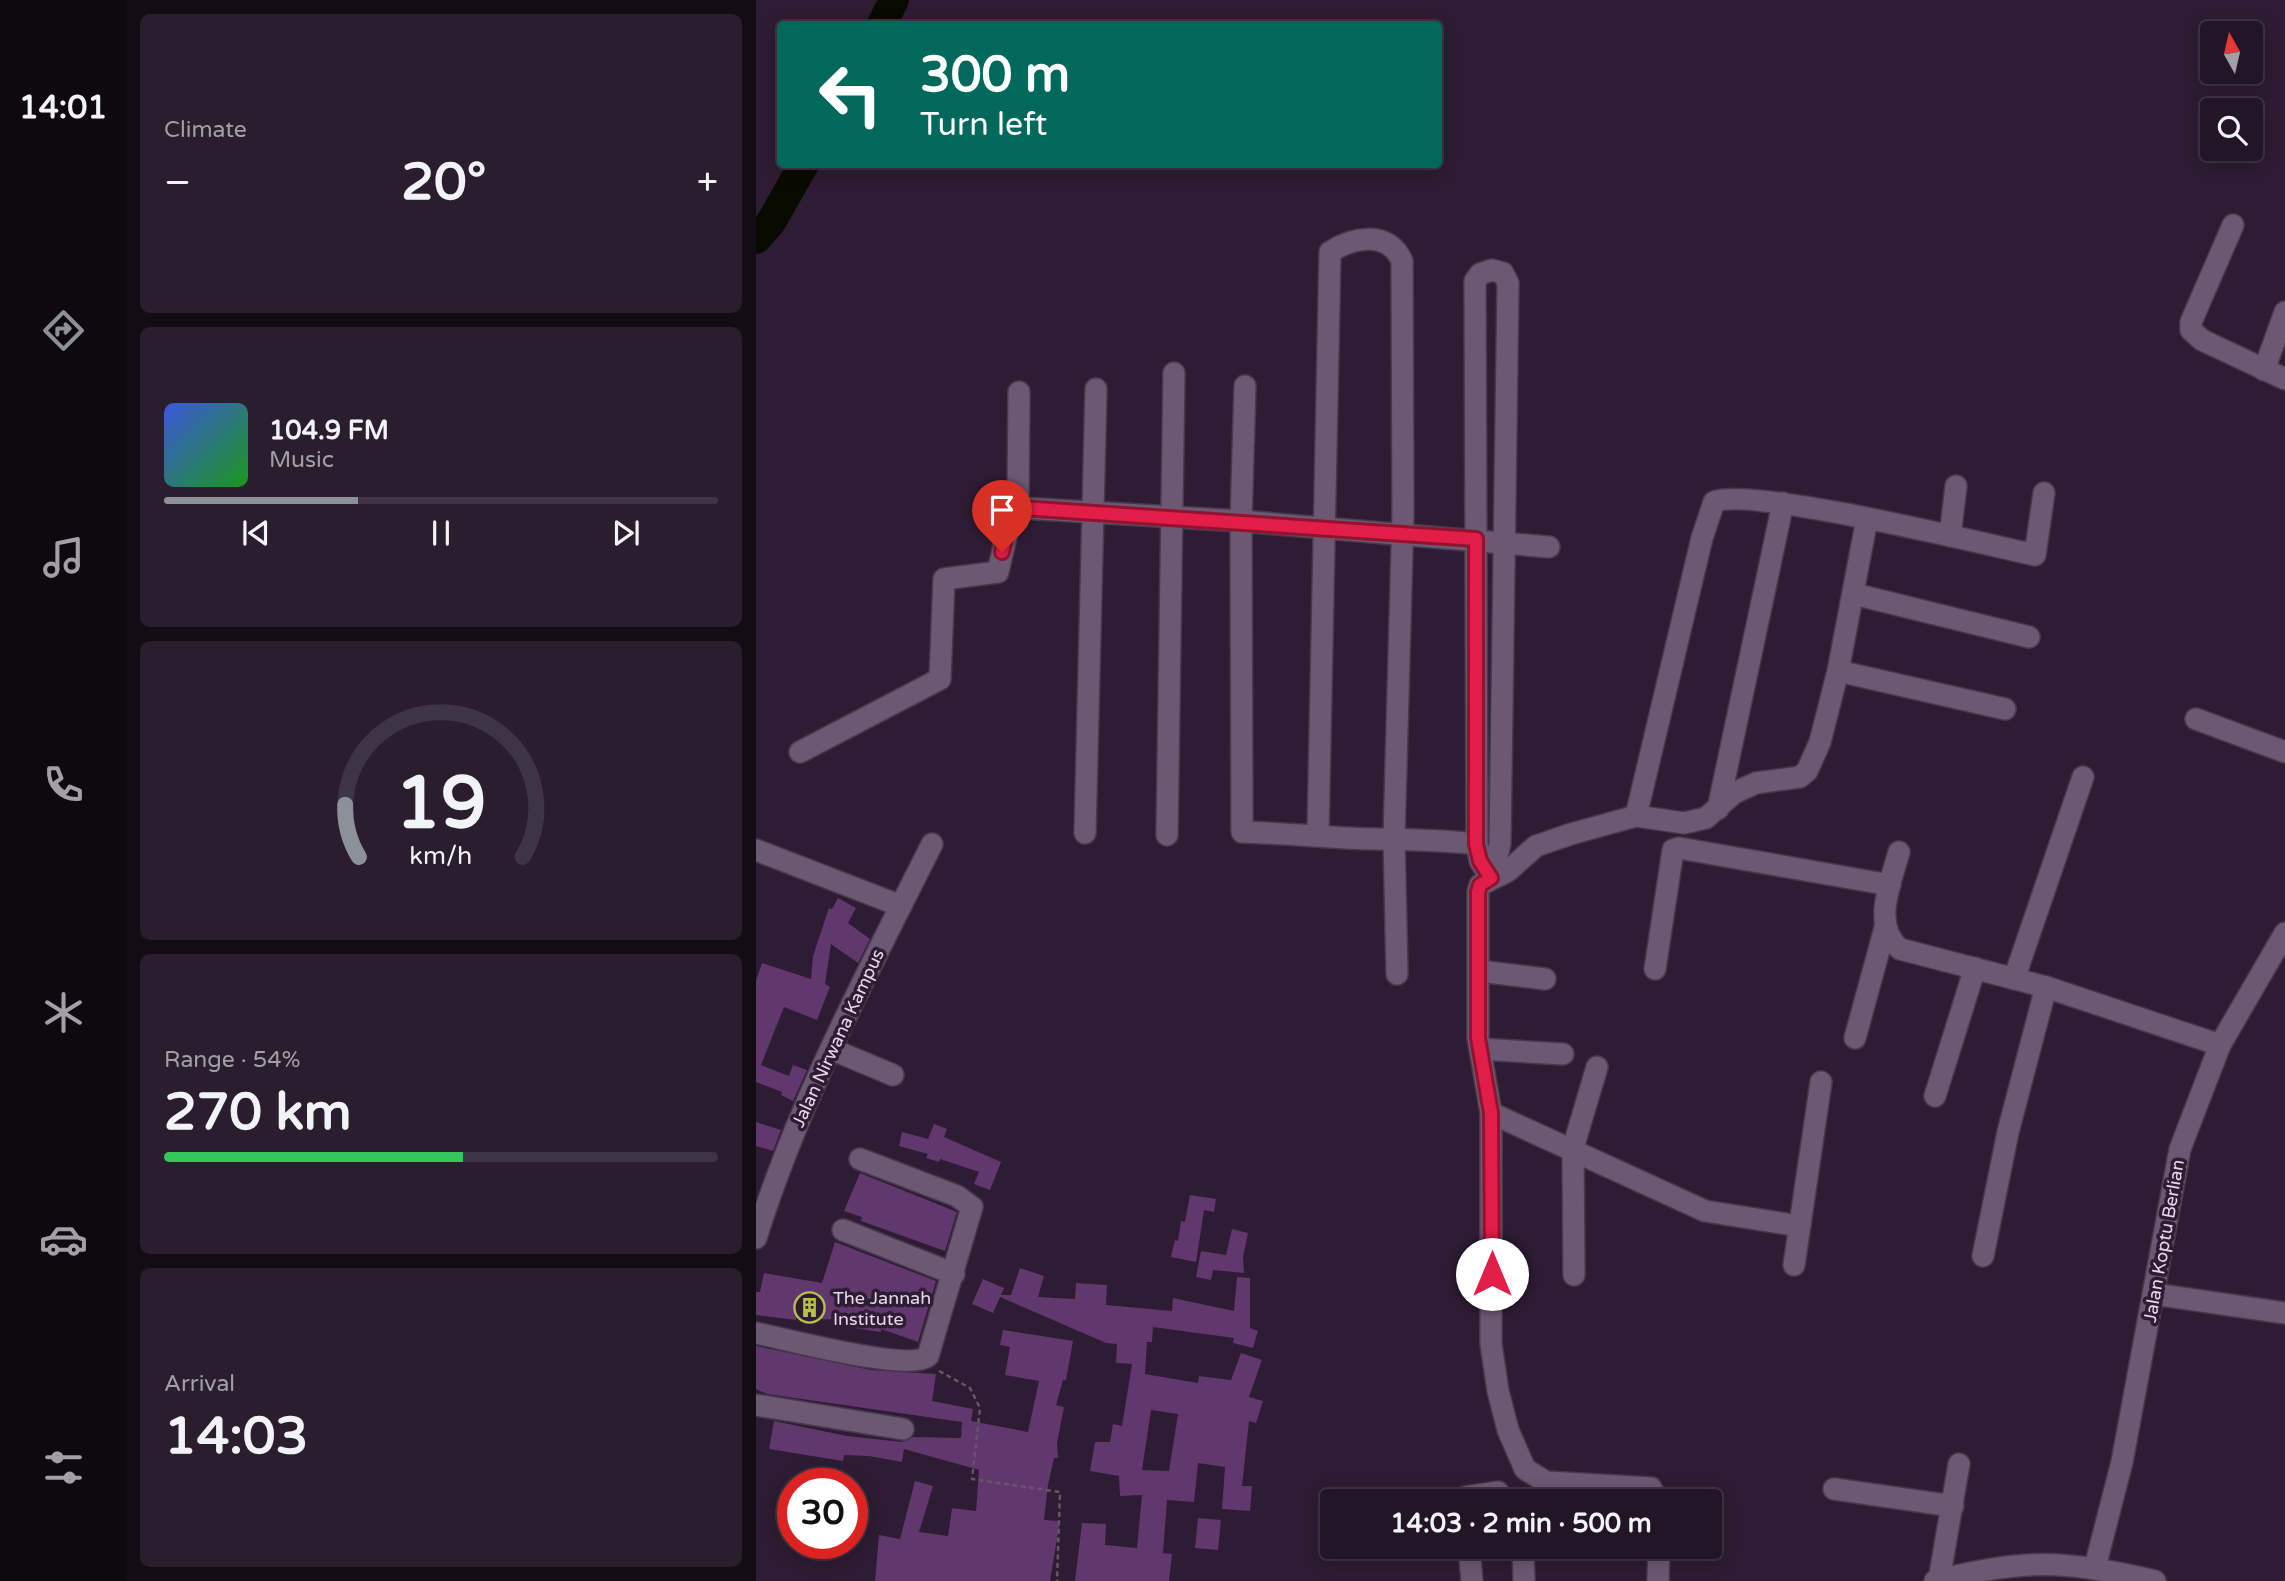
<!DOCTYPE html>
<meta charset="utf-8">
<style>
:root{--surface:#221526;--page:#2a1e2e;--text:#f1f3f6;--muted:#a29fa7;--line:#3f3443;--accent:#8c9099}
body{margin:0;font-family:"Varela Round",sans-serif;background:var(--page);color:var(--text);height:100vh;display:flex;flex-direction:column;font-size:26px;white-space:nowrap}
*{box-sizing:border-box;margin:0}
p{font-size:23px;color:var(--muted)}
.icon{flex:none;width:38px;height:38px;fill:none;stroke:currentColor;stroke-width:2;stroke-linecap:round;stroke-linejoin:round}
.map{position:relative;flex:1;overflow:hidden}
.drawer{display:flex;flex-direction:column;gap:14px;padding:14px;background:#130c15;width:630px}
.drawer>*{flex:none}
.top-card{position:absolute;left:21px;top:21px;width:665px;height:147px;border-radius:7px;box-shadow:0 4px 18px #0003,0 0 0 2px var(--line);background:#00695c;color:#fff;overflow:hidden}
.needle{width:46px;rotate:352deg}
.controls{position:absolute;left:1444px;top:21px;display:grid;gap:14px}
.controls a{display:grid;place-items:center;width:63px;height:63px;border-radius:7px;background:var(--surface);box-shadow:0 4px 18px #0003,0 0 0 2px var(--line);font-size:35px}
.speed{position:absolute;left:21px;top:1468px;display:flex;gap:14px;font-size:35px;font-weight:700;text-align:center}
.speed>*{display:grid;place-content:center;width:91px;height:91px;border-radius:50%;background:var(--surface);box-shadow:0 4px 18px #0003,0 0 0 2px var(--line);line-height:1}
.speed .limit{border:10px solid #d22;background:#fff;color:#111}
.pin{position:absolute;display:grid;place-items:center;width:60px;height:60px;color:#fff;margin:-72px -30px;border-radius:50% 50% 50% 0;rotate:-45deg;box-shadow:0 0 7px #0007}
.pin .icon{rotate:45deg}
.me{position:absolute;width:77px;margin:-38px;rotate:0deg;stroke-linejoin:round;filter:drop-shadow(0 0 5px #0008)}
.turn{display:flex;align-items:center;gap:24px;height:147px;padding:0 28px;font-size:32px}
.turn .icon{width:91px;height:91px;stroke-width:2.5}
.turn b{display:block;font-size:49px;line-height:60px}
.big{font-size:52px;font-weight:700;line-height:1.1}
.drawer .widget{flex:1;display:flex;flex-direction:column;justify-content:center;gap:10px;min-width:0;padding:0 24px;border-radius:10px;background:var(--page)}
.drawer .dial{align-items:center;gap:0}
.dial svg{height:182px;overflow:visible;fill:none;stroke:var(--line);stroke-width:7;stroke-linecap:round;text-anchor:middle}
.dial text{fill:var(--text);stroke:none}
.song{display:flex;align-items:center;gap:21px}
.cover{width:84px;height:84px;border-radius:10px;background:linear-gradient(135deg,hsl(230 70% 55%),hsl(120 70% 35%))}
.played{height:7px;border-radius:4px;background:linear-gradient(90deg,var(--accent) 35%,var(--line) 35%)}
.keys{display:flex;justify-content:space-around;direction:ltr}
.heat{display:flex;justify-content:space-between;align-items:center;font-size:38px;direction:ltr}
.charge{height:10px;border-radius:5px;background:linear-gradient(90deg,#34c759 54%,var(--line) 0)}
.trip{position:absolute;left:564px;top:1489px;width:402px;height:70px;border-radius:7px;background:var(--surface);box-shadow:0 4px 18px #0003,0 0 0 2px var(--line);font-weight:700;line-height:70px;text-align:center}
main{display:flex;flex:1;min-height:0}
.dock{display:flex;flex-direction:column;width:126px;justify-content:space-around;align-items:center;background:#0e080f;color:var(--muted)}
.dock .icon{width:49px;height:49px}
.dock .active{color:var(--accent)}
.dock b{font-size:32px;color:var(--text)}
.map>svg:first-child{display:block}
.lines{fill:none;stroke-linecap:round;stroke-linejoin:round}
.river{stroke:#090b00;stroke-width:30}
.building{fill:#61376e;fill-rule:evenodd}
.minor-casing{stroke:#47394c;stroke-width:24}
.path{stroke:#65556a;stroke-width:2.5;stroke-dasharray:5 3.5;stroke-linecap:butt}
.minor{stroke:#6c5873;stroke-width:21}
.route-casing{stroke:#92132f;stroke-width:18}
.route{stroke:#e11d48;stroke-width:12}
.labels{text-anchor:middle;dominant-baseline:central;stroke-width:7;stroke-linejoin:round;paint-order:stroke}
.street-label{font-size:18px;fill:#e5d9e9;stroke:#2d1c33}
.poi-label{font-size:18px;fill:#e5d9e9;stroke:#2d1c33;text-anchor:start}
</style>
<main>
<nav class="dock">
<b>14:01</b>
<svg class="icon active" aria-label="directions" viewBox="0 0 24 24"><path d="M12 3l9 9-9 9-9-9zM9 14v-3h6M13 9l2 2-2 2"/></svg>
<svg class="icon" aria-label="music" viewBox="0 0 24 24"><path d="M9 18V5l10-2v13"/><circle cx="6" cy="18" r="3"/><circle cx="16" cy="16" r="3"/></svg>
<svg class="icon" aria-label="phone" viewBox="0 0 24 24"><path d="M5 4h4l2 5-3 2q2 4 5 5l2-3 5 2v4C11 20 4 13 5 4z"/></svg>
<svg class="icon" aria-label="climate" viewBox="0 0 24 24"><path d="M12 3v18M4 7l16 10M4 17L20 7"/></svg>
<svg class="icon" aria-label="car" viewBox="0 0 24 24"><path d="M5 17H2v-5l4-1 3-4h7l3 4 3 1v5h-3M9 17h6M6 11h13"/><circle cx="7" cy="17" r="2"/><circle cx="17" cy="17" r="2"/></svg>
<svg class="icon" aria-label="filters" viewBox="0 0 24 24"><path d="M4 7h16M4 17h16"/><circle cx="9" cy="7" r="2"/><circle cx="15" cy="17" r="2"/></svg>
</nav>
<section class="drawer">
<div class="widget"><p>Climate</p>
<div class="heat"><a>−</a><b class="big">20°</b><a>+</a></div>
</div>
<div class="widget">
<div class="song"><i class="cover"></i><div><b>104.9 FM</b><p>Music</p></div></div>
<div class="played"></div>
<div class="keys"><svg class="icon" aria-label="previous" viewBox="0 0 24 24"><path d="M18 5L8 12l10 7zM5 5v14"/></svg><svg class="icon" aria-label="pause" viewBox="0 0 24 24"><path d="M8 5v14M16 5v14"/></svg><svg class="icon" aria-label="next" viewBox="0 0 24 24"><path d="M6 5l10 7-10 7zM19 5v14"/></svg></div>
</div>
<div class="widget dial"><svg viewBox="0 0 100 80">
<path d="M14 69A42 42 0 1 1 86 69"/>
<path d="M14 69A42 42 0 0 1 8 46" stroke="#8c9099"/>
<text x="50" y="56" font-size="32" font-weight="700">19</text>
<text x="50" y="72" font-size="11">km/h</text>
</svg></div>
<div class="widget"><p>Range · 54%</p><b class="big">270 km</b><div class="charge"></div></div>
<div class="widget"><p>Arrival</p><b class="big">14:03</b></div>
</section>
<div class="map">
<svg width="1529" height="1581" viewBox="0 0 1529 1581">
<rect width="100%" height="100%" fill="#2d1c33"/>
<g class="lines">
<g class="river">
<polyline points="126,24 138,0"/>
<polyline points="0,239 15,222 48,164"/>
</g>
</g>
<g class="building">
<polygon points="82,898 100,908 92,923 114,939 102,963 75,944 69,984 74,987 61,1020 28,1007 5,1065 33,1076 37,1065 51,1070 37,1101 25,1095 26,1092 0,1082 0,981 6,963 55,979 57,956 73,908 76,909"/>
<polygon points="0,1122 25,1130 17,1151 0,1146"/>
<polygon points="178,1124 191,1129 188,1137 245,1162 234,1190 218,1184 223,1172 184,1159 183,1162 170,1158 172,1154 143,1146 146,1132 172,1139"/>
<polygon points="104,1173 201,1212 189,1251 105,1221 106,1217 88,1211"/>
<polygon points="434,1195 460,1199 458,1212 448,1210 440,1262 415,1257 419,1240 422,1241 425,1221 429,1222"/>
<polygon points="476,1229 492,1233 487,1257 488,1273 457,1270 455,1280 440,1277 445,1251 470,1255"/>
<polygon points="79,1242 180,1281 162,1342 125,1329 125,1332 85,1326 86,1320 40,1318 40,1320 0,1315 0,1292 4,1292 8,1273 66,1283"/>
<path d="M264,1268L288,1276L282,1297L319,1299L320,1283L351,1285L350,1305L416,1311L417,1298L478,1311L481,1277L494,1278V1328L502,1331L497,1348L477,1343L478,1338L397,1327L396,1342H391L389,1374L442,1383L443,1376L475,1380L485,1353L506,1360L493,1397L507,1401L500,1423L493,1421L486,1486H496L494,1511L466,1509L469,1467L442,1463L438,1502L411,1500L407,1553L416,1554L413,1581H319L326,1523L350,1524L349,1545L381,1548L386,1495L364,1496L363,1476L334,1471L339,1442H354L357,1424L366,1426L376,1364L360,1363L361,1344L350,1343L244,1297L237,1313L216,1304L227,1279L248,1288L245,1295H255ZM395,1410L422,1414L413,1471L386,1470Z"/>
<polygon points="247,1330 317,1341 310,1380 307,1380 300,1405 308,1407 301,1443 302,1458 298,1458 292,1485 288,1520 304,1521 294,1581 119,1581 123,1535 144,1539 159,1481 177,1486 163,1532 192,1536 196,1508 220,1511 223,1470 148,1449 146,1462 113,1456 88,1455 87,1461 13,1449 18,1421 91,1436 146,1442 157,1437 205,1438 206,1422 11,1394 0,1389 0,1346 115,1370 180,1374 176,1401 217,1409 215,1421 272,1432 283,1381 249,1375 254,1347 244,1345"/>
<polygon points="442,1518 465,1520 462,1550 439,1548"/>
</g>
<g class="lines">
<defs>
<g id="minor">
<polyline points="1477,225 1435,322 1435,330 1446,340 1529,379"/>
<polygon points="736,270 747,273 752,283 744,844 735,878 724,861 721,844 719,281 724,274"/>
<polyline points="1508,370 1529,312"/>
<polyline points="263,392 262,503 266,508 485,521 489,386"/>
<polyline points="1194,536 1200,486"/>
<polyline points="1098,594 1273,637"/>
<polyline points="1082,671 1249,709"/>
<polyline points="1440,719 1529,752"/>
<polyline points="44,752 184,679 188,579 242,572 255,515 266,508"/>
<polyline points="962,809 1027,503"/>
<path d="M880,816L946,538L958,502C991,486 1229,544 1279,555L1288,493"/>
<polyline points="329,833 340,389"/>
<path d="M562,834L574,252C597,237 633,230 646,261L647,513L638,837L641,974"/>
<polyline points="411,835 418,373"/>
<path d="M721,844C677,839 633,840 589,838C555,836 521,833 486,832L485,521L793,547"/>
<polyline points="0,850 145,906"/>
<path d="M1143,852C1135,882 1115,926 1144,949L1290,987L1464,1045"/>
<polyline points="899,969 917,850 923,848 1134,885"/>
<polyline points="723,971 789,979"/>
<polyline points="1258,979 1327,777"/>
<polyline points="1099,1038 1129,928"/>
<polyline points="75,1049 137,1075"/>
<polyline points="724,1049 807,1054"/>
<polyline points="1179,1096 1219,968"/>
<polyline points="735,1113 949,1211 1044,1226"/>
<polyline points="87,1230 198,1274"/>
<path d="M0,1238C43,1100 112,972 176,844"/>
<polyline points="1227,1256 1252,1132 1290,987"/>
<polyline points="1038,1265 1065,1082"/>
<polyline points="818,1275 817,1148 841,1067"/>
<polyline points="1398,1294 1529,1313"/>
<path d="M0,1333C29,1339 153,1372 172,1356L216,1207L201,1196L104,1159"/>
<polyline points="0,1405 147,1429"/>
<polyline points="1078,1489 1197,1506"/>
<polyline points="710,1502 709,1497 742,1492"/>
<polyline points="902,1502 895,1488 790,1482 769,1469 752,1430 742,1391 735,1344 735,1113 722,1038 722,892 724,885 752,871 780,846 815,834 880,816 928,823 950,818 978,793 1000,783 1044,777 1051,771 1064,742 1082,671 1111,519"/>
<polyline points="713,1547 716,1581"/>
<polyline points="767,1547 768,1581"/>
<polyline points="1339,1567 1366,1462 1424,1149 1464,1045 1529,933"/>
<polyline points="1183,1580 1203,1464"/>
<polyline points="902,1581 903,1547"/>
<path d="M1179,1581C1267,1558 1311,1560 1399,1581"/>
</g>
</defs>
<use href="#minor" class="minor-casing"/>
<polyline class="path" points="183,1371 214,1388 224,1408 216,1479 304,1492 301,1581"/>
<use href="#minor" class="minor"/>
</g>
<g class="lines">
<defs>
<polyline id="route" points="246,552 255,514 266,508 720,539 720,844 724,861 735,878 724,885 722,892 722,1038 735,1113 736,1274"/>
</defs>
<use href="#route" class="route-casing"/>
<use href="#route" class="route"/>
</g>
<defs>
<symbol id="building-ring" viewBox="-11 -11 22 22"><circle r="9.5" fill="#2d1c33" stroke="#b6c149" stroke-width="1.5"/><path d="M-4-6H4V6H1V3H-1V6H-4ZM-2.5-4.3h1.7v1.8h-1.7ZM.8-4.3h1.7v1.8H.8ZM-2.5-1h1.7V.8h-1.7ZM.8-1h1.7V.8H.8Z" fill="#b6c149"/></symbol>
</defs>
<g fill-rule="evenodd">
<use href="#building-ring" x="36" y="1290" width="35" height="35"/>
</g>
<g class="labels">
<g class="street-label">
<text transform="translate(82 1038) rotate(-65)">Jalan Nirwana Kampus</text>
<text transform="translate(1408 1241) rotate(-80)">Jalan Koptu Berlian</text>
</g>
<g class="poi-label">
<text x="77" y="1298">The Jannah<tspan x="77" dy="21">Institute</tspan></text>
</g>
</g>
</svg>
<div class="controls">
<a><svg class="needle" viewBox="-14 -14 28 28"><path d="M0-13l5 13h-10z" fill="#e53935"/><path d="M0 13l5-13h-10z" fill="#a29fa7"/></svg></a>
<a><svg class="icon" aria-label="search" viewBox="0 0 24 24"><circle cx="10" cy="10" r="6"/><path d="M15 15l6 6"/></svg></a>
</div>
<div class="speed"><div class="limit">30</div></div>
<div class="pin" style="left:246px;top:552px;background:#d93025"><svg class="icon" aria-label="arrive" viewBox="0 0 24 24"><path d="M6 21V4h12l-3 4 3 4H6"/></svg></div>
<svg class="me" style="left:736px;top:1274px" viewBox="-20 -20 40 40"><circle r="19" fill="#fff"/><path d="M0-13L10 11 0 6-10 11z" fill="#e11d48"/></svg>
<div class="trip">14:03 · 2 min · 500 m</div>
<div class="top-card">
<div class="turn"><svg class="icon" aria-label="left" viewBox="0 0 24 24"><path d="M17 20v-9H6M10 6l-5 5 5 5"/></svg><div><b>300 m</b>Turn left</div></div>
</div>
</div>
</main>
